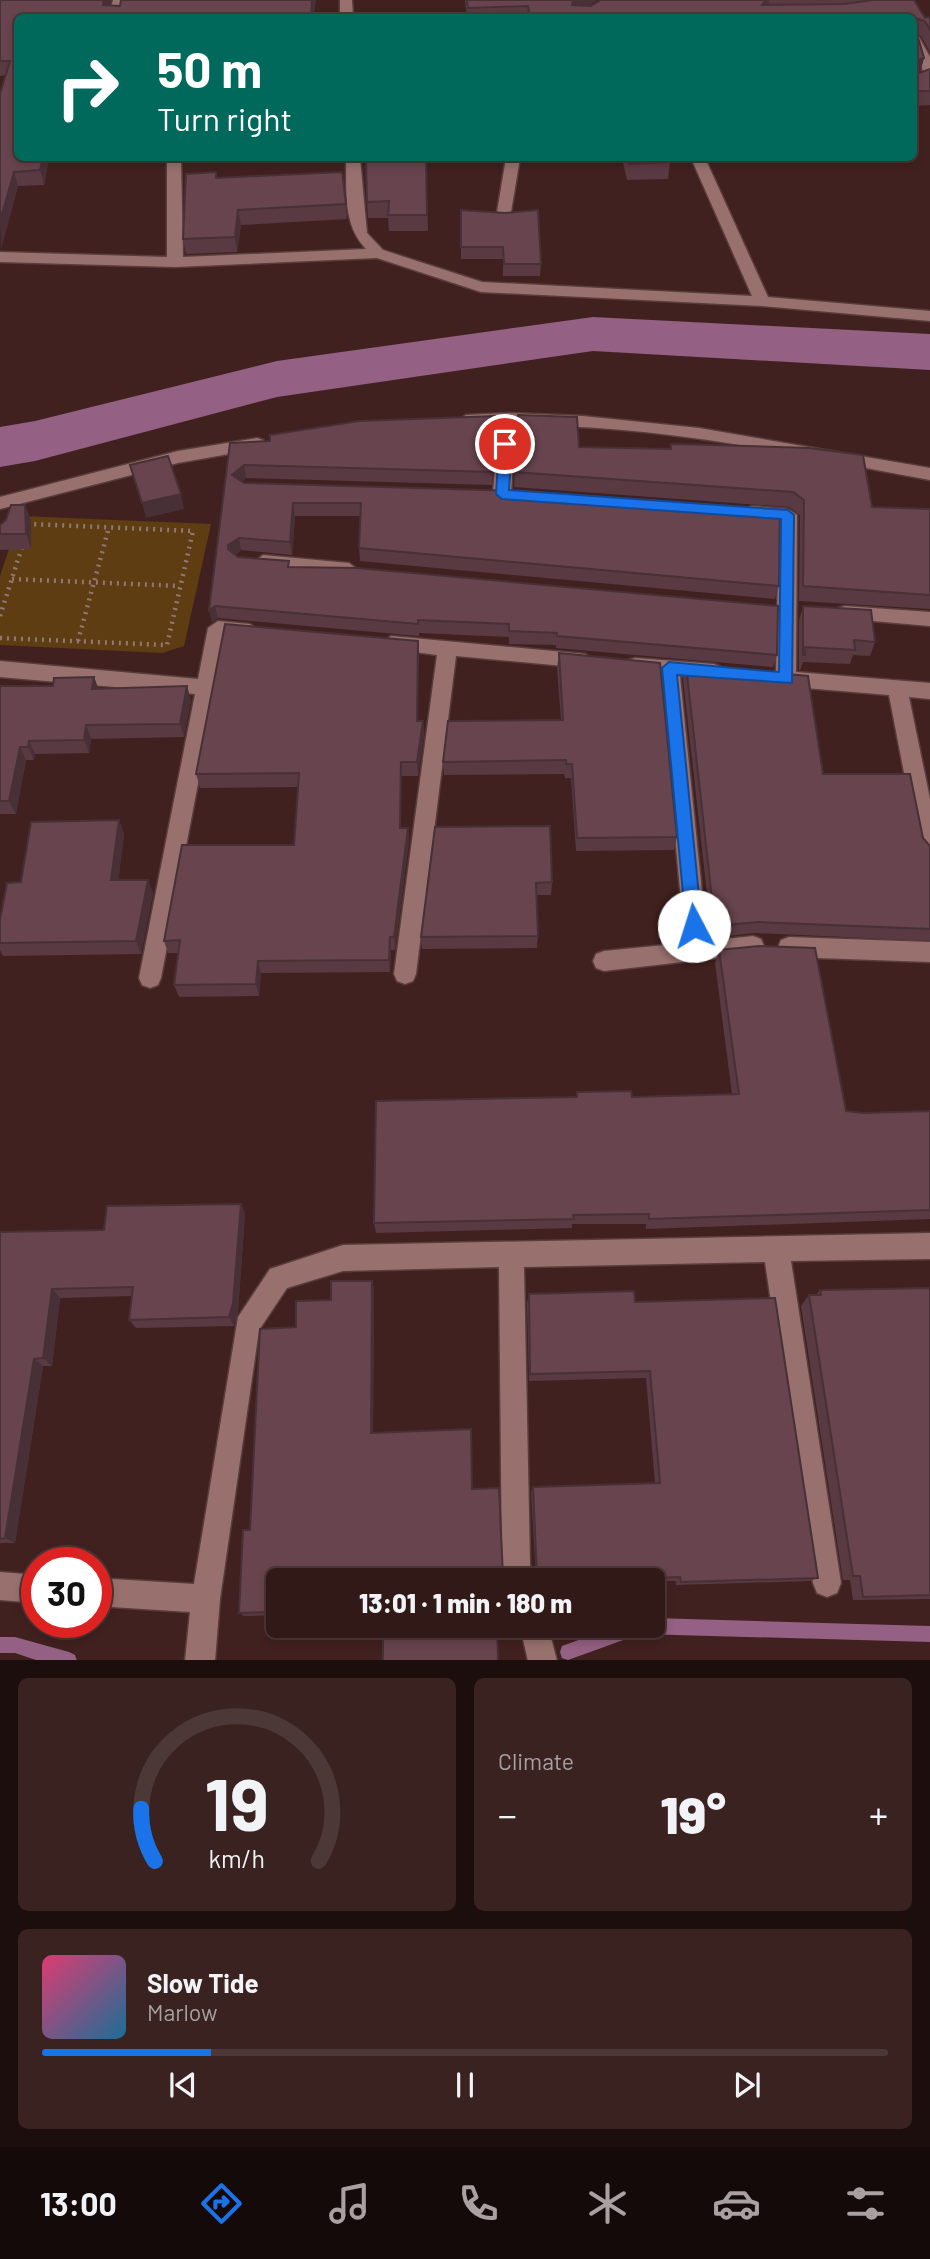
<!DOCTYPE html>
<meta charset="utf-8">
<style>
:root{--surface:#311917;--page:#392220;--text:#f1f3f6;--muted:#a8a0a1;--line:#4c3836;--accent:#1a73e8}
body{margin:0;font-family:Barlow,sans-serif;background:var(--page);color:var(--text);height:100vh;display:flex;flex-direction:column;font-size:26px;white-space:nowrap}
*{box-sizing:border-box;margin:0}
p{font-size:23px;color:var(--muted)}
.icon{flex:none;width:38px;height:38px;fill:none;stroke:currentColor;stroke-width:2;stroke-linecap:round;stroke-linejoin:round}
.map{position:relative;height:1660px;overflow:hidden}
.details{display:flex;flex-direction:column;gap:18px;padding:18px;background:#1b0e0d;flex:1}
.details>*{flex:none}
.guide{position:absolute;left:14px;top:14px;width:903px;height:147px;border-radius:10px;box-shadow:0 4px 10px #0003,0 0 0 2px var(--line);background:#00695c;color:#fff;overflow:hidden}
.speed{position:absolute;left:21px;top:1547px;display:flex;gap:14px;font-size:35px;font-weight:700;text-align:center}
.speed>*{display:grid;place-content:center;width:91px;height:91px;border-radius:50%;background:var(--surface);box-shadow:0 4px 10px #0003,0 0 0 2px var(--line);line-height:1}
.speed .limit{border:10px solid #d22;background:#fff;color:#111}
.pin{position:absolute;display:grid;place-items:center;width:60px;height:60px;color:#fff;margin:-30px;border:4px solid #fff;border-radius:50%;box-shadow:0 2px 7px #0007}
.me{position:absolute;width:77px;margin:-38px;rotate:355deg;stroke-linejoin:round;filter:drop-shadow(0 0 5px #0008)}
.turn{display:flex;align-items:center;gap:24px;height:147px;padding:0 28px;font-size:32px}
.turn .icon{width:91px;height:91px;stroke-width:2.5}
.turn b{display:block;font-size:49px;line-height:60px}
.big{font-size:52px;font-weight:800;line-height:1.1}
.details .card{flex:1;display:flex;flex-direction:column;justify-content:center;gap:10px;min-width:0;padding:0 24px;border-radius:10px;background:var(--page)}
.details .dial{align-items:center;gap:0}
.dial svg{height:182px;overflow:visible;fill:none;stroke:var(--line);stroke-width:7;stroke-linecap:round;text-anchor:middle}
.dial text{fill:var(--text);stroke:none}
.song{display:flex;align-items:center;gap:21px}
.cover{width:84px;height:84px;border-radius:10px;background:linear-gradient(135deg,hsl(340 70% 55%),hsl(200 70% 35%))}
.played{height:7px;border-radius:4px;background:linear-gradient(90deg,var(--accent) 20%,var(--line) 20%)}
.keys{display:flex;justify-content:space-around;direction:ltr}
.heat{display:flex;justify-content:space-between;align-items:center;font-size:38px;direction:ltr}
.details .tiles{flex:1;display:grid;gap:18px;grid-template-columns:1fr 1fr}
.card:last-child{grid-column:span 2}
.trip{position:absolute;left:266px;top:1568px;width:399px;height:70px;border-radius:10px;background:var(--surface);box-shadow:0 4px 10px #0003,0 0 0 2px var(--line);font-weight:800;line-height:70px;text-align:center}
.dock{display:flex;height:112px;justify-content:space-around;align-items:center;background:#140a09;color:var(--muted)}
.dock .icon{width:49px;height:49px}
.dock .current{color:var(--accent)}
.dock b{font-size:32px;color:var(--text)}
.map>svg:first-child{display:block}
.green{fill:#5e3d12}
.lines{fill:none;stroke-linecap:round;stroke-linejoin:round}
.stream{fill:#946083;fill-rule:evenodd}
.river{fill:#946083;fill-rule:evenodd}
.minor-casing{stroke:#583d3c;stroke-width:3}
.path{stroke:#927775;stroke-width:4.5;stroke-dasharray:2 5;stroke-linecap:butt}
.minor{fill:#98716e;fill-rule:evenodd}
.wall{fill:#593a43}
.shaded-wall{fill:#483037}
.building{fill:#67444e;stroke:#483037;stroke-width:2}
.route{fill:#1a73e8;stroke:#114b97;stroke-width:2}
</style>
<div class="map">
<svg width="930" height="1661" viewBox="0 0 930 1661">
<rect width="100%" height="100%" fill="#41211f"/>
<polygon class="green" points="20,516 211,524 184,646 162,653 0,645 0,576"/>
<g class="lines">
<g class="stream">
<polygon points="653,1618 930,1626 930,1642 640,1634 568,1660 562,1658 560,1652 562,1646 617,1626 653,1626"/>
<polygon points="0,1637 15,1637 69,1652 75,1655 77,1661 39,1661 15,1653 0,1653"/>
</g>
<polygon class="river" points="593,317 930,334 930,370 593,351 277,397 35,461 0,467 0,427 35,421 277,361"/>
<defs>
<g id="minor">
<polygon points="113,0 125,0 121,18 108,18"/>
<polygon points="340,0 352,0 353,18 340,18"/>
<path d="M914,36L919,37L930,57V80L914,85V77L923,74C922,60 913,51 914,36Z"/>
<path d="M167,158H181L183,257L366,249C342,224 347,190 346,158H360L367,233L383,250L482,282L752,296L691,158H705L768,297L930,311V321L762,306L481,292L377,258L175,267L0,262V252L167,257Z"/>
<polygon points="506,158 520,158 510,218 503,222 496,218"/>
<path d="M507,413L583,416L699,428L930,468V480C794,455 654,423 515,426L511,494L502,500L493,494L498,426L466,427L458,421L466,415Z"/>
<polygon points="257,438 263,440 266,444 263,448 178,463 0,509 0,497 178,451"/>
<polygon points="751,506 788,509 797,515 796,672 930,683 930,699 909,697 930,799 930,859 923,856 919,850 889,695 781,686 774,683 771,678 776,672 779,521 745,517 742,512"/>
<polygon points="263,555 349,563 358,570 349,577 263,569 254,562"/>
<polygon points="845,606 930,612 930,626 838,618 836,613 838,608"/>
<polygon points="218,621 250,624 260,631 250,638 226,636 161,978 158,985 150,988 142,985 139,978 195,694 0,677 0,661 198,679 208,628"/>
<polygon points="391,636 585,654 595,661 585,668 456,656 416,974 413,981 405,984 397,981 394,974 437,655 384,648 381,643"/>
<polygon points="635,658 714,664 721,667 724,672 721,677 680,676 707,941 753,936 761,939 764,946 761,953 604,971 596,968 593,961 596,954 604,951 685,943 660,675 628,670 625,665 628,660"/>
<polygon points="789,937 930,942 930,962 789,957 781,954 778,947 781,940"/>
<polygon points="930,1233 930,1259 791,1261 841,1583 837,1593 827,1597 817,1593 813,1583 765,1262 524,1267 530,1564 533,1580 505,1580 502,1564 499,1267 343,1271 287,1288 259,1330 220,1599 215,1661 185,1661 190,1612 96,1606 96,1578 194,1584 238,1317 270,1269 343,1245"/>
<polygon points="0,1572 37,1575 37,1603 0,1600"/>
<polygon points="520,1626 548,1626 557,1661 528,1661"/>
</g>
</defs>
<use href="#minor" class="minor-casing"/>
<g class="path">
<polyline points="12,579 180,586"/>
<polyline points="0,616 23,544"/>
<polyline points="0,638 167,645 193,531 31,524"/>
<polyline points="78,641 109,527"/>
</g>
<use href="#minor" class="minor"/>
</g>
<g class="wall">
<polygon points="0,0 111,0 109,6 120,6 121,0 316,0 313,18 18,18 49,158 44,185 18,186 1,249 0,94 6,75 0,76"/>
<polygon points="465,0 597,0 588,6 591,6 601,0 914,0 925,18 930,17 930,52 921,36 917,34 924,58 920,72 930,69 930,105 914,106 914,18 467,18"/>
<polygon points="426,158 428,231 389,231 388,218 368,218 367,202"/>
<polygon points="622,158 669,158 670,162 668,179 627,180"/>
<polygon points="342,172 347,219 241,225 237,252 186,254 183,239 217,178"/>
<polygon points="461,210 541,264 540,276 503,276 503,259 461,259"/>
<polygon points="518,415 579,447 670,449 671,444 872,507 930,509 930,609 799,601 800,515 789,507 514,487"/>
<polygon points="495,430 492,485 246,478 242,482 244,483 518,491 779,586 775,599 360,561 359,548 360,516 295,516 292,555 241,550 235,555 238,557 289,561 289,567 777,655 773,667 556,648 556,645 509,644 509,637 419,633 419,636 218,618 212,622 209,610 230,443"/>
<polygon points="25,505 31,521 31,549 0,550 0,525"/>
<polygon points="803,606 875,642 870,656 853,655 850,664 803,662 800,670 799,670 799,621"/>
<polygon points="418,641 418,721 423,721 424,735 418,776 401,776 401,828 408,828 409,841 395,950 391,950 390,972 261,973 259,996 179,997 174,985 178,953 168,953 164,941 294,845 298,787 200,788 196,774"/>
<polygon points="559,653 677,837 674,850 576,851 571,778 565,778 564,774 444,775 443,762 561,720 557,668"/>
<polygon points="686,665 823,774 923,838 930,846 930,941 754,933 712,938 683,679"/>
<polygon points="94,677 98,688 191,700 184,737 91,739 89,753 35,754 34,760 26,760 16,814 0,814 0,686 53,686"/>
<polygon points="119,820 124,834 118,880 148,880 153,893 141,954 3,956 0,950 0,920 21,882"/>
<polygon points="435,827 552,882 551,895 536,895 538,936 537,948 422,949 421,937"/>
<polygon points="719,950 846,1111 863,1113 930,1111 930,1219 646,1229 646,1224 572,1224 572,1228 376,1233 374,1223 576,1098 577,1092 632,1097 732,1094 715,963"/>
<polygon points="241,1204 245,1214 238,1312 234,1326 136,1328 129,1320 132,1296 60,1298 52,1366 43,1366 15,1543 0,1543 0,1233 104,1230"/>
<polygon points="372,1281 374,1289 373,1433 472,1489 503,1577 535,1579 536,1578 531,1492 533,1487 655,1483 646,1378 529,1381 527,1303 529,1294 635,1302 818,1578 810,1581 676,1585 676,1581 653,1581 653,1580 278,1580 278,1615 244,1616 239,1613 250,1530 296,1327 331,1300"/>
<polygon points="930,1288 930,1599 853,1600 850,1580 843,1580 801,1306 809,1295 816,1295 820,1290"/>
</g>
<g class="shaded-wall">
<polygon points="104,0 111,0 106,18 103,5"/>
<polygon points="312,0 316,0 313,18 311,18"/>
<polygon points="575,0 597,0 572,16 573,1"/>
<polygon points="766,0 769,0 767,11 762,5"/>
<polygon points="924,58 920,72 914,75 916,61"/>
<polygon points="43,158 49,158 44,185 40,170"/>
<polygon points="14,172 18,186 1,249 0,221"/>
<polygon points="238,210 241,225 237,252 235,237"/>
<polygon points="244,465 246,478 235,488 232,475"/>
<polygon points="181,494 184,509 146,518 142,503"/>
<polygon points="293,503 295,516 292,555 290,542"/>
<polygon points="25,505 31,521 31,549 26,534"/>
<polygon points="239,538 241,550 230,558 228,545"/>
<polygon points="215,606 218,618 212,622 209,610"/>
<polygon points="418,641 419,656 418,735 417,721"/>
<polygon points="94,677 99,691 92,689"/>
<polygon points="187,686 191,700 184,737 180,724"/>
<polygon points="423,721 424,735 418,776 417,762"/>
<polygon points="86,725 91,739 89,753 84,740"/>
<polygon points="29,741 35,754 34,760 28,747"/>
<polygon points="20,747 26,760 16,814 9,801"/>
<polygon points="401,762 401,841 400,828"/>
<polygon points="119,820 124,834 117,893 111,880"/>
<polygon points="408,828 409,841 395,950 394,937"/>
<polygon points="148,880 153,893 141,954 136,941"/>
<polygon points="390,937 391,950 390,972 389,960"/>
<polygon points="258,961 261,973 259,996 256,984"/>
<polygon points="241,1204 245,1214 238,1312 234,1326 229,1317"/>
<polygon points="372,1281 374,1289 373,1439 371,1433"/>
<polygon points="52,1289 60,1298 52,1366 43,1358"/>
<polygon points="34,1359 43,1366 15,1543 5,1538"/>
</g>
<g class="building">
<polygon points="0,0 104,0 103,5 120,6 121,0 312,0 311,18 18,18 18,158 43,158 40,170 14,172 0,221 0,94 10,61 0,61"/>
<polygon points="467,0 575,0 573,1 572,5 591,6 601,0 766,0 762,5 844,4 873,0 914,0 925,18 930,17 930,30 925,21 918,19 915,27 924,58 916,61 915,70 919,73 930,69 930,91 914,91 914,18 530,18 528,6 468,8"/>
<polygon points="366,158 426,158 427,215 388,215 389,201 367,202"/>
<polygon points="627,158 669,158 670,162 629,164"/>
<polygon points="216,172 216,178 342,172 346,204 238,210 235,237 183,239 186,174"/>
<polygon points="461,210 505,213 538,210 541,264 504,264 503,247 461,247"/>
<polygon points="518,415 577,417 579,447 671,449 671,444 712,445 809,448 863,455 872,507 930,509 930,595 803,586 804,500 793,492 514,472"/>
<polygon points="495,416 492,472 244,465 232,475 244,483 518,491 780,510 779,586 359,548 361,503 293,503 290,542 239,538 228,545 228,549 238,557 289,561 288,567 357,568 778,606 777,655 557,636 557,633 509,631 509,624 418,620 418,624 215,606 209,610 230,443 270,441 270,435 359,421"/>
<polygon points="168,456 181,494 142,503 130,465"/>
<polygon points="11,505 25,505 26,534 0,534 0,525 6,520"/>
<polygon points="803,606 871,610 875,642 854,640 855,650 804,647 805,655 803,655"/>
<polygon points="225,624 418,641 417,721 423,721 417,762 401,762 400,828 408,828 394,937 390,937 389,960 258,961 256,984 174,985 180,940 164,941 182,845 294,845 299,773 196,774"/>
<polygon points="559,653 660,663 677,837 577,838 572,764 566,764 566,760 443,762 448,721 563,720"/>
<polygon points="686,665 808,676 823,774 910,774 923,838 930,846 930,929 758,922 715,926"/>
<polygon points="94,677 92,689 187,686 180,724 86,725 84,740 29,741 28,747 20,747 9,801 0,801 0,686 53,686 54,678"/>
<polygon points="119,820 111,880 148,880 136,941 0,943 0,920 7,883 21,882 31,822"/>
<polygon points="550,826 552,882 536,883 538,936 421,937 435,827"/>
<polygon points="759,946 815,948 846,1111 863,1113 930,1111 930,1210 649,1219 649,1214 573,1215 574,1219 374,1223 376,1101 577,1097 577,1092 631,1091 632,1097 739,1094 719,950"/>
<polygon points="241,1204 233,1303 229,1317 129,1320 133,1287 52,1289 43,1358 34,1359 5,1538 0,1539 0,1232 104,1230 107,1206"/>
<polygon points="331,1281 372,1281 371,1433 471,1429 472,1489 499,1488 503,1577 535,1579 537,1576 533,1487 660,1483 650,1371 530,1374 529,1294 634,1291 635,1302 775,1298 818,1578 681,1582 680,1577 589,1580 278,1580 278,1612 239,1613 243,1530 250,1530 260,1329 296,1327 296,1301 331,1300"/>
<polygon points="930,1288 930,1595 863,1597 860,1576 853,1576 809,1295 821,1295 820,1290"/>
<polygon points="383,1626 497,1626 498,1661 383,1661"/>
</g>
<polygon class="route" points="505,440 512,444 509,490 788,510 794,515 792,683 677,675 702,926 700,931 688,931 686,926 662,668 669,662 779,672 781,519 502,499 496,494 499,444"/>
</svg>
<div class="speed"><div class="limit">30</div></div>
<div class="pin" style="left:505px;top:444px;background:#d93025"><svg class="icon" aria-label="arrive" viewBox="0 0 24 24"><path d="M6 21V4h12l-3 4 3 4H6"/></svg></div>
<svg class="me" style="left:694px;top:926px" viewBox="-20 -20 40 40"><circle r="19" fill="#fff"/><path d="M0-13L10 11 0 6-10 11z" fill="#1a73e8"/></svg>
<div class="trip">13:01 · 1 min · 180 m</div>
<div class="guide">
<div class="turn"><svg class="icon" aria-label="right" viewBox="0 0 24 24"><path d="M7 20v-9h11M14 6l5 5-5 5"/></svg><div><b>50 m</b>Turn right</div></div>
</div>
</div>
<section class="details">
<div class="tiles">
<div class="card dial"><svg viewBox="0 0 100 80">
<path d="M14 69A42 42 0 1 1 86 69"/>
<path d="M14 69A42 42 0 0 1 8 46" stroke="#1a73e8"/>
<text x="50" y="56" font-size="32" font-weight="700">19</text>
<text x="50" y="72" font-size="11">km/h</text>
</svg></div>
<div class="card"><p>Climate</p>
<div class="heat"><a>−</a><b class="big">19°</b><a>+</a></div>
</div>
<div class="card">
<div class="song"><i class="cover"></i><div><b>Slow Tide</b><p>Marlow</p></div></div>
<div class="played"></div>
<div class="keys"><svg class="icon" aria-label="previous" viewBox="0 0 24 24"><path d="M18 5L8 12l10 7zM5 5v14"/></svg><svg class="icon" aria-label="pause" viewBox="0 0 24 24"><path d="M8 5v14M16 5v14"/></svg><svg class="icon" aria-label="next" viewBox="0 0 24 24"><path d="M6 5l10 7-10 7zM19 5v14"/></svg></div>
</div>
</div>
</section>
<nav class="dock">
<b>13:00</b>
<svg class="icon current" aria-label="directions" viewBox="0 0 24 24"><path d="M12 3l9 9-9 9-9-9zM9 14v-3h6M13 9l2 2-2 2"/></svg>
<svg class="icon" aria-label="music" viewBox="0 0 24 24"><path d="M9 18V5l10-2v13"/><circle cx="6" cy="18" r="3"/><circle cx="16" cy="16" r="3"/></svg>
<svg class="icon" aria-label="phone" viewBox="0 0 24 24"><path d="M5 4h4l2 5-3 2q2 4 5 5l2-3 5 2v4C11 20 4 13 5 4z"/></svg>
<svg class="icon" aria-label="climate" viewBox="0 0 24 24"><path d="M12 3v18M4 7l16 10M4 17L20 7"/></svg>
<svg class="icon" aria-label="car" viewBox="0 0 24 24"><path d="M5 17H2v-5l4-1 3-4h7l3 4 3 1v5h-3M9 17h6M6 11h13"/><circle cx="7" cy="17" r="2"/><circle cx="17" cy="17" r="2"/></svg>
<svg class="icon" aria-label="filters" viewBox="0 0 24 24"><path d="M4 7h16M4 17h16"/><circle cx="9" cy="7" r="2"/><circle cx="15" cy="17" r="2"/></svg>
</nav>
